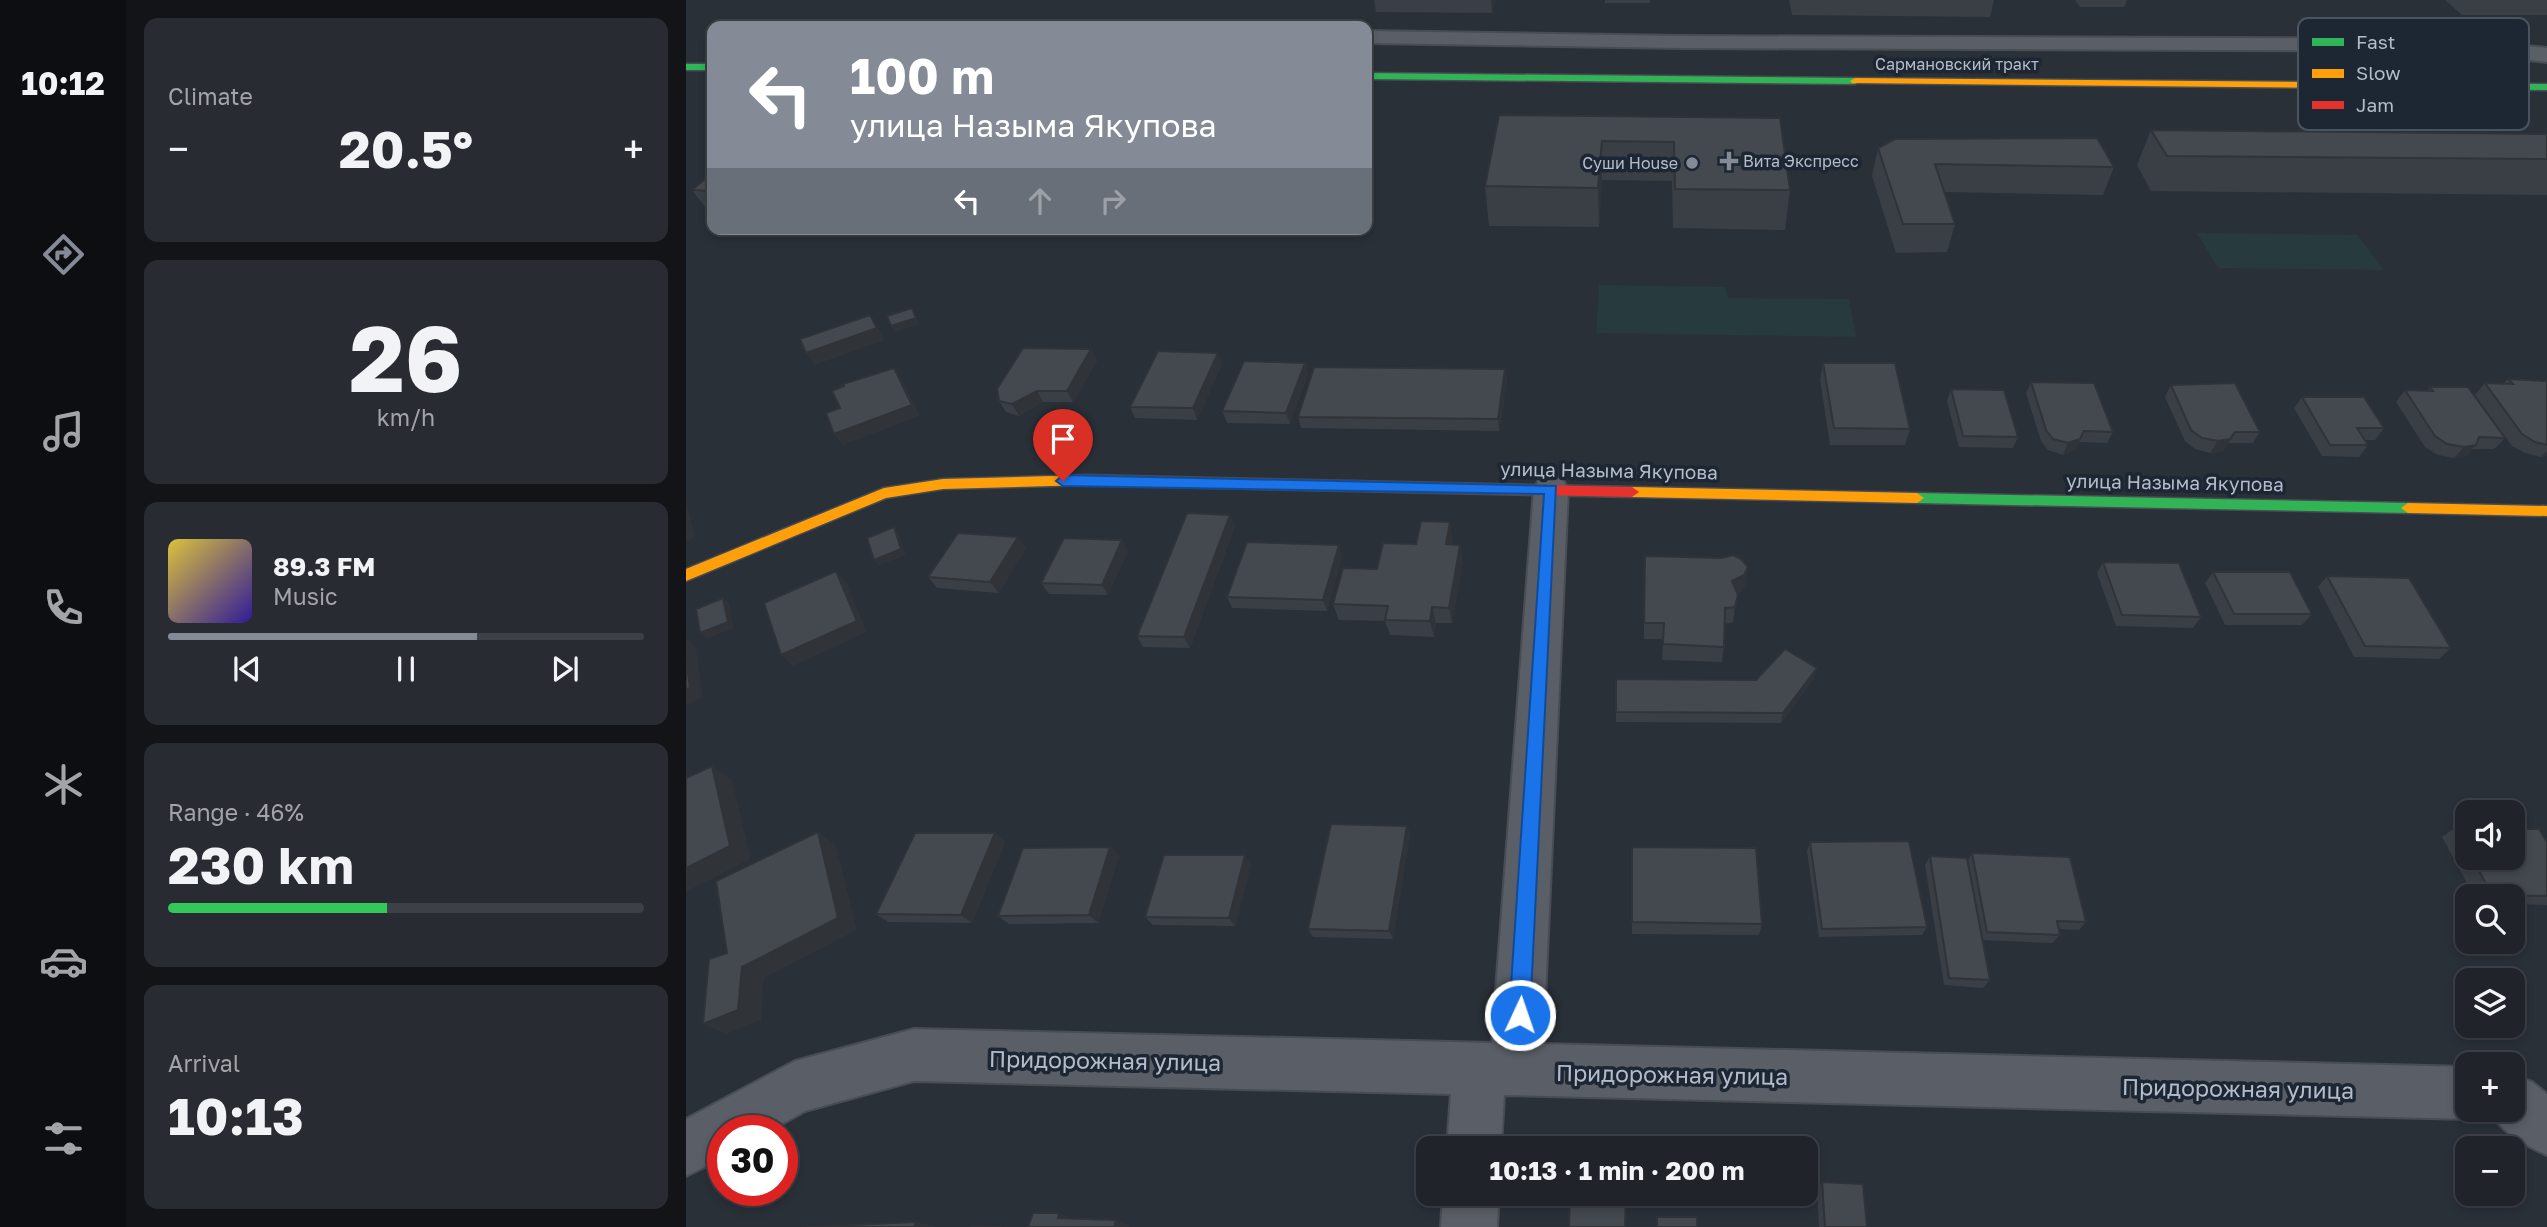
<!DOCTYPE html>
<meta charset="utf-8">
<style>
:root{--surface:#20242a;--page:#282c32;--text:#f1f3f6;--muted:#a2a4a8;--line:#3d4147;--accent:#848b96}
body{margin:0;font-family:"Golos Text",sans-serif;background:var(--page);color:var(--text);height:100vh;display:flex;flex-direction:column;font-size:26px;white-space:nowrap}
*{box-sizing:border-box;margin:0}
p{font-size:23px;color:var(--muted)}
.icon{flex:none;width:38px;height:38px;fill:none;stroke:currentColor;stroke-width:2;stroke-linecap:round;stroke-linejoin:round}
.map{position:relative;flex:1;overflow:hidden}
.side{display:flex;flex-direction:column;gap:18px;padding:18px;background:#121417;width:560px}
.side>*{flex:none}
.guide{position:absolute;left:21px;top:21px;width:665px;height:214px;border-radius:14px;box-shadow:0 4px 10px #0003,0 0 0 2px var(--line);background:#848b96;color:#fff;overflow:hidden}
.controls{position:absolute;left:1769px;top:800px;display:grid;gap:14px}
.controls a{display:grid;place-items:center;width:70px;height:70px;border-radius:14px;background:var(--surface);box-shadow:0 4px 10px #0003,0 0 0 2px var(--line);font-size:35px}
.speed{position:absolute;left:21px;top:1115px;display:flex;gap:14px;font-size:35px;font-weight:700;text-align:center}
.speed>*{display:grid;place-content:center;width:91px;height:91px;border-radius:50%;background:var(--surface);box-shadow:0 4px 10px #0003,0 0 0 2px var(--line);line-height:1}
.speed .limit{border:10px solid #d22;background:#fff;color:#111}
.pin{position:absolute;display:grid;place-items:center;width:60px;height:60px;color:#fff;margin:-72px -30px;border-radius:50% 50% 50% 0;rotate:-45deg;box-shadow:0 0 7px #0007}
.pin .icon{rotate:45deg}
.me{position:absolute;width:77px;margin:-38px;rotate:3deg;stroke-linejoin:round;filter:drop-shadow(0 0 5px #0008)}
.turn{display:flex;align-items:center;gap:24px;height:147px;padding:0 28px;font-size:32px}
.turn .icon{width:91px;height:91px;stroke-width:2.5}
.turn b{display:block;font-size:49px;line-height:60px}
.lanes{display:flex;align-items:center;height:66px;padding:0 28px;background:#0003;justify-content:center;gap:35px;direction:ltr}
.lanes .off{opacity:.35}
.big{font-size:52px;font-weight:700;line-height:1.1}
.side .tile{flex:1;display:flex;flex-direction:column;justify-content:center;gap:10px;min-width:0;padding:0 24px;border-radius:14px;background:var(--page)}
.side .dial{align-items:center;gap:0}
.dial b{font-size:91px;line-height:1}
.song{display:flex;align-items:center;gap:21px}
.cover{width:84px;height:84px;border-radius:10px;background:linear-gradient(135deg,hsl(50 70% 55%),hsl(250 70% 35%))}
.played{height:7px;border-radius:4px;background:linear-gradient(90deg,var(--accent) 65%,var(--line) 65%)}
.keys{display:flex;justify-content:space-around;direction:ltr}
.heat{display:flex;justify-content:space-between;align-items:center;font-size:38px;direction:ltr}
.charge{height:10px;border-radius:5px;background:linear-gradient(90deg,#34c759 46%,var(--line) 0)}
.trip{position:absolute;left:730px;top:1136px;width:402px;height:70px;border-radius:14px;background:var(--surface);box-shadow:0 4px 10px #0003,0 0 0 2px var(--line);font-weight:700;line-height:70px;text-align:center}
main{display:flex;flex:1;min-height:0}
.tabs{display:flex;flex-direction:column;width:126px;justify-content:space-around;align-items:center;background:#0d0e11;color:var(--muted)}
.tabs .icon{width:49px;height:49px}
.tabs .current{color:var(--accent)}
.tabs b{font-size:32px;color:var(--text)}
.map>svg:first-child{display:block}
.green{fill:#273a3e}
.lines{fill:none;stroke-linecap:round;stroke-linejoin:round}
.street-casing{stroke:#484c53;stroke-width:4}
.fast-casing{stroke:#484c53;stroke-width:3}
.slow-casing{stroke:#484c53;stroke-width:3}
.jam-casing{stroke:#484c53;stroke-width:3}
.street{fill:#5a5e66;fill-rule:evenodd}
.fast{fill:#30b455;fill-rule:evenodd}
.slow{fill:#ff9f0a;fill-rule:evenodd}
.jam{fill:#e5322d;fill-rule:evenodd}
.wall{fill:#3a3f45}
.shaded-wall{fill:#303338}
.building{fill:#444950;stroke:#303338;stroke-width:2}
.route{fill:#1a73e8;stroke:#114b97;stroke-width:2}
.poi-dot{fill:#848b96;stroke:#1d2633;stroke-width:2.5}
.labels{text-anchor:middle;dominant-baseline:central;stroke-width:7;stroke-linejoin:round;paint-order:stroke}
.far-street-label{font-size:16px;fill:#b4bcc9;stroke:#1d2633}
.far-poi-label{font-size:16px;fill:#b4bcc9;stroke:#1d2633;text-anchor:start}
.street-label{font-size:19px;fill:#b4bcc9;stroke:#1d2633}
.near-street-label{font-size:23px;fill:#b4bcc9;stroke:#1d2633}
.key{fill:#1d2633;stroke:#4a5360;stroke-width:2}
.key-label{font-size:19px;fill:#b4bcc9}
</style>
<main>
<nav class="tabs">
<b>10:12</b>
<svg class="icon current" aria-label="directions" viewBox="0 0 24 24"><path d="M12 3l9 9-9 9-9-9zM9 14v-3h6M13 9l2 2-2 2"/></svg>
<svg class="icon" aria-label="music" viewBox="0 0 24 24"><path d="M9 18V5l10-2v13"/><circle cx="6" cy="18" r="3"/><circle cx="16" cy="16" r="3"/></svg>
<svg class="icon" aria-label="phone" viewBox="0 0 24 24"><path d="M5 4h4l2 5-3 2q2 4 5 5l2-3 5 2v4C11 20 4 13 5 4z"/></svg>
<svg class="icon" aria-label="climate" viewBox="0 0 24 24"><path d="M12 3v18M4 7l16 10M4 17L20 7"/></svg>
<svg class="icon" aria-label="car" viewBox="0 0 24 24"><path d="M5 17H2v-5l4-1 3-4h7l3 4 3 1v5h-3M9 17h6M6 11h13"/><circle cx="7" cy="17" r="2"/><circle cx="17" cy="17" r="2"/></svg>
<svg class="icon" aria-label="filters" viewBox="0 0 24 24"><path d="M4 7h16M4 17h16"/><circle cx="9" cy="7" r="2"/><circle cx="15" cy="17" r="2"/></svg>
</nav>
<section class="side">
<div class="tile"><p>Climate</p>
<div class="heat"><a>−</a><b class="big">20.5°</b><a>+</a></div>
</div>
<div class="tile dial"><b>26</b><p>km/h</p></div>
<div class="tile">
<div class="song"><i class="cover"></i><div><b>89.3 FM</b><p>Music</p></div></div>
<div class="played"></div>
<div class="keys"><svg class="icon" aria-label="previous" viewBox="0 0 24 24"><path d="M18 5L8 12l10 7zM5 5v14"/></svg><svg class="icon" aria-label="pause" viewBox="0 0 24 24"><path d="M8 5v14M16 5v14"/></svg><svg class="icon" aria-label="next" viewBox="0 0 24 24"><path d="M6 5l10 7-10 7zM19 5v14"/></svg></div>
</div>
<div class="tile"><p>Range · 46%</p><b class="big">230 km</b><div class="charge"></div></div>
<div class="tile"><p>Arrival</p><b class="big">10:13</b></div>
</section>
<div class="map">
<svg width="1861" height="1227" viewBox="0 0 1861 1227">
<rect width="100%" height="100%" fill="#2a3038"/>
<g class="green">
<polygon points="1511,233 1671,235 1698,270 1532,268"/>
<polygon points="913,285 1040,287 1042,298 1163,299 1170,337 910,333"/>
</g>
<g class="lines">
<defs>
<g id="street">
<polygon points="681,31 996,36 1767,39 1861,48 1861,62 1767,51 996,48 681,43"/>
<polygon points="865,477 877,480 882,489 857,1044 1782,1067 1782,1110 1801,1112 1782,1119 818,1095 815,1148 761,1148 765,1094 228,1081 119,1111 85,1130 37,1130 37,1158 0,1176 0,1119 109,1061 228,1029 806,1043 848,489 853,480"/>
<path d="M1827,1075L1846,1082L1861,1094V1155C1840,1146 1813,1131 1804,1110H1827Z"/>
<polygon points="757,1194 813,1194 811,1227 755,1227"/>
</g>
<g id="fast">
<rect x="0" y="64" width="26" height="6"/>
<polygon points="681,73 1169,78 1174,81 1169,84 681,79"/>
<polygon points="1733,83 1861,84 1861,90 1730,88 1730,84"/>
<polygon points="1231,493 1722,503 1729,508 1722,513 1231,503 1224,498"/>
</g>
<g id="slow">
<polygon points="1169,78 1733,83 1738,86 1733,89 1166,83 1164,81"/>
<polygon points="401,475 484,477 491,482 484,487 401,485 257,489 200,498 0,581 0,569 198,488 257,479"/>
<polygon points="946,487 1231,493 1238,498 1231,503 946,497 939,492"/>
<polygon points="1722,503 1861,506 1861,516 1722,513 1715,508"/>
</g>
<polygon id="jam" points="484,477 946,487 953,492 946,497 484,487 477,482"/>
</defs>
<use href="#street" class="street-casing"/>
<use href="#fast" class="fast-casing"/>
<use href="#slow" class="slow-casing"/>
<use href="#jam" class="jam-casing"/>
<use href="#street" class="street"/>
<use href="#fast" class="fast"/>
<use href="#slow" class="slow"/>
<use href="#jam" class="jam"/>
</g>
<g class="wall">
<polygon points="688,0 809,0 806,13 690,12"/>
<rect x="919" y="0" width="45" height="3"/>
<polygon points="1103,0 1308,0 1304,17 1106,15"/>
<polygon points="1389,0 1441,0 1438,7 1394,7"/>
<polygon points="1759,0 1861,0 1861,15 1776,15"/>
<polygon points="813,115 1094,118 1104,190 1099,230 987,228 986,181 916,180 913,227 803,226 799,186"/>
<polygon points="1465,130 1861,134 1861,195 1465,191 1451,165"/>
<polygon points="1192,148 1428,167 1417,195 1259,192 1269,224 1261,252 1210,253 1186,176"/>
<polygon points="26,173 26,216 6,190"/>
<polygon points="36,229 140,229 138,231"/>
<polygon points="231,229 340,229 337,234 233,233"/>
<polygon points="405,349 411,361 387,402 357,402 333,416 320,412 313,401"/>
<polygon points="532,353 536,364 511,420 449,418 444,407"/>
<polygon points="619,363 622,374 604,424 541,423 536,411"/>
<polygon points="1137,363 1224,429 1219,445 1144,445 1134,379"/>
<polygon points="819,369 821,381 813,431 615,428 612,417"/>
<polygon points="1822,379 1861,381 1861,456 1855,457 1839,453 1826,446 1789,395 1799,383 1817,384"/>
<polygon points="1345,382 1427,432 1421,443 1393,442 1389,450 1377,455 1362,450 1355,441 1340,393"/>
<polygon points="1485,385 1574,432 1567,443 1542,443 1537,451 1524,453 1509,449 1499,441 1479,397"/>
<polygon points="1744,387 1819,438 1808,449 1787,449 1780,456 1768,458 1752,455 1739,447 1710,402 1719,390 1741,391"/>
<polygon points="1265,389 1332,437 1327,448 1273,447 1261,401"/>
<polygon points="1616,397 1698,428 1689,440 1678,440 1682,445 1673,457 1636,456 1608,408"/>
<polygon points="549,526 504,648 457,647 451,636"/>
<polygon points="767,538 766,545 777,561 766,623 750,623 748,637 704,635 699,621 653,620 647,604 691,569 730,544"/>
<polygon points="436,540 442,551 422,595 363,594 355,583"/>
<polygon points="340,548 313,593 251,588 242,577"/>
<polygon points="656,556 641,611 546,608 541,597"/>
<polygon points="1417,562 1515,617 1507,628 1430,626 1411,573"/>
<polygon points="958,572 1060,583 1056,591 1051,593 1047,622 1039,624 1038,647 1036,662 976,660 977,639 958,639"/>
<polygon points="1527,572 1626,614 1616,625 1539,625 1519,583"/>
<polygon points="1641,576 1765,648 1753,659 1668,657 1632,587"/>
<polygon points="1131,668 1128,678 1095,723 930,722 930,679 1070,680"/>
<polygon points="721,826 724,835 707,939 627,937 622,929"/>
<polygon points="1770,827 1782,828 1782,858 1827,858 1861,842 1861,905 1827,904 1827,896 1788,896 1756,837"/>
<polygon points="309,833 319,842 286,923 202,922 190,914"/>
<polygon points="1124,842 1241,927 1236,935 1133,937 1121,851"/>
<polygon points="424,847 433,856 412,923 323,924 312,916"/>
<polygon points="946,847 1076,924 1073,935 946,934"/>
<polygon points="1286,853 1400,922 1393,930 1372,929 1374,935 1366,943 1296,940 1304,980 1297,988 1258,985 1239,865 1244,856 1282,860"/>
<polygon points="565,864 549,926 467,925 459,917"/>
<polygon points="1136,1182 1181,1227 1133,1227 1131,1188"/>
</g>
<g class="shaded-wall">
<polygon points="805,0 809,0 806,13"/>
<polygon points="916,141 916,180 913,227 912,188"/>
<polygon points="226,308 234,324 209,332 205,326"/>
<polygon points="184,315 199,340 129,365 120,353"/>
<polygon points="405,349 411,361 387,402 381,391"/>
<polygon points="532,353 536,364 511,420 507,408"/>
<polygon points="619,363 622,374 604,424 600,413"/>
<polygon points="208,368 216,380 234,416 157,445 148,434"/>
<polygon points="819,369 821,381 813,431 812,419"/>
<polygon points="351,391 357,402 333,416 326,404"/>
<polygon points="1549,432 1537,451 1524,453 1532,441"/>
<polygon points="1394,439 1389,450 1377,455 1382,443"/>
<polygon points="1790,445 1780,456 1768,458 1778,447"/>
<polygon points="1861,451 1861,456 1855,457"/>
<polygon points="0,501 9,538 0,542"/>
<polygon points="544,515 549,526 504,648 498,637"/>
<polygon points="764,522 767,538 763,561 760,544"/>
<polygon points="208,527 212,533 220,555 192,566 188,560"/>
<polygon points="332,537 340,548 313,593 304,582"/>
<polygon points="436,540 442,551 422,595 416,585"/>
<polygon points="653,545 656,556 641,611 637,600"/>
<polygon points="774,545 777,561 766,623 763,608"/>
<polygon points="1062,567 1060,583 1056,591 1044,597 1046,581"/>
<polygon points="150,571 160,582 181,632 107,666 95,655"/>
<polygon points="37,598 43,604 48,628 21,639 14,633"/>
<polygon points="746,607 750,623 748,637 744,621"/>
<polygon points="0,638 10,647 17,698 0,705"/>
<polygon points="1131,668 1128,678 1095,723 1097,713"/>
<polygon points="26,766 46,780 65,859 0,892 0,868"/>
<polygon points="721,826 724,835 707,939 703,931"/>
<polygon points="132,832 150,845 171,930 78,978 75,1020 41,1034 17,1024 56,967"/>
<polygon points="309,833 319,842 286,923 275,915"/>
<polygon points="424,847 433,856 412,923 403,915"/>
<polygon points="559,855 565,864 549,926 543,918"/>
<polygon points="373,1213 389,1219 372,1218"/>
<polygon points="430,1220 444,1226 444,1227 428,1227"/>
<polygon points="230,1222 250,1227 228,1227"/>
</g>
<g class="building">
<polygon points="813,115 1094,118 1104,190 989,189 988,142 916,141 912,188 799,186"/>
<polygon points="1465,130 1861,134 1861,159 1481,156"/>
<polygon points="1411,138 1428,167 1249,164 1269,224 1217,224 1192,148 1209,139"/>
<polygon points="26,173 26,191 6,190"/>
<polygon points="226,308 230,318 205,326 201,316"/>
<polygon points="184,315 191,328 120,353 114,339"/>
<polygon points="337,348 405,349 381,391 351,391 326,404 313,401 311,389"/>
<polygon points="472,351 532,353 507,408 444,407"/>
<polygon points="558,361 619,363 600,413 536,411"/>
<polygon points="1137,363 1209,363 1224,429 1148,428"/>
<polygon points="628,367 819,369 812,419 612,417"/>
<polygon points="208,368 226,405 148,434 140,413 154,408 146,391 158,386 157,384"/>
<polygon points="1822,379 1861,381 1861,445 1849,442 1836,434 1799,383 1827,384"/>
<polygon points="1345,382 1408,383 1427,432 1398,431 1394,439 1382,443 1367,439 1360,430"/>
<polygon points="1549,383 1574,432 1549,432 1544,439 1532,441 1516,438 1505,430 1485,385"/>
<polygon points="1744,387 1782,387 1819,438 1793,437 1790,445 1778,447 1761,444 1749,436 1719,390 1747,391"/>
<polygon points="1265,389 1318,390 1332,437 1277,436"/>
<polygon points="1616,397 1678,397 1698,428 1671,428 1682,445 1644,445"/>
<polygon points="501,513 544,515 498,637 451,636"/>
<polygon points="735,521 764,522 760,544 774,545 763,608 746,607 744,621 699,620 702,606 647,604 657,568 691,569 697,543 730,544"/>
<polygon points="208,527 215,549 188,560 181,538"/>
<polygon points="272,533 332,537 304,582 242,577"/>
<polygon points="378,538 436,540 416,585 355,583"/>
<polygon points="561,542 653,545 637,600 541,597"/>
<polygon points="1047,555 1055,559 1062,567 1058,575 1046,581 1052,595 1049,607 1039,608 1038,647 977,644 978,623 958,623 959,556 1035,558"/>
<polygon points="1417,562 1493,563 1515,617 1436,615"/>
<polygon points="150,571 171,621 95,655 78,603"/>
<polygon points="1527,572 1604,572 1626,614 1548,614"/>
<polygon points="1641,576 1723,578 1765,648 1679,646"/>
<polygon points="37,598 42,622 14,633 10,609"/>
<polygon points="1099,649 1131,668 1097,713 930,712 930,679 1070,680"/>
<polygon points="0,657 4,688 0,689"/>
<polygon points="26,766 44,846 0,868 0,778"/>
<polygon points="645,824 721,826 703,931 622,929"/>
<polygon points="1770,827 1782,828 1782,849"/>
<polygon points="1827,829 1853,829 1861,842 1861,896 1806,895 1786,858 1827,858"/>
<polygon points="132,832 152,918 56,967 52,1010 17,1024 23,959 41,953 30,881"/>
<polygon points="229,833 309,833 275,915 190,914"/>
<polygon points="1223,841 1241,927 1136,929 1124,842"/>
<polygon points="424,847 403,915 312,916 337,848"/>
<polygon points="946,847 1070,848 1076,924 946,922"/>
<polygon points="1286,853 1384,857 1400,922 1371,921 1374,935 1301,932"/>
<polygon points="478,855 559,855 543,918 459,917"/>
<polygon points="1244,856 1281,858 1304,980 1263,978"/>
<polygon points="1136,1182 1177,1184 1181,1227 1139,1227"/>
<polygon points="884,1194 940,1194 939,1227 883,1227"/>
<polygon points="347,1213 373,1213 372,1218 430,1220 428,1227 342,1227"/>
<rect x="971" y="1217" width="40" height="10"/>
<polygon points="230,1222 228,1227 121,1227"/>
<polygon points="286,1226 315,1227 285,1227"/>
</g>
<polygon class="route" points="377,475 870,486 844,1015 841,1022 834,1025 826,1022 823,1015 858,494 377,486 370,481"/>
<g class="poi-dot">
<path d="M1039.5 150.5h7v7h7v7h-7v7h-7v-7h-7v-7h7z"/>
<circle cx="1006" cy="163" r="7"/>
</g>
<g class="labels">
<g class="far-street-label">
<text x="1271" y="64">Сармановский тракт</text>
</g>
<g class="far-poi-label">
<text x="1057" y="161">Вита Экспресс</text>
<text x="992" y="163" text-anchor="end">Суши House</text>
</g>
<g class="street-label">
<text transform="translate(923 470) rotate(1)">улица Назыма Якупова</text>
<text transform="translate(1489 482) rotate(1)">улица Назыма Якупова</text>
</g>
<g class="near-street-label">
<text transform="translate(419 1060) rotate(1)">Придорожная улица</text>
<text transform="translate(986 1074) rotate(1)">Придорожная улица</text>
<text transform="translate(1552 1088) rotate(1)">Придорожная улица</text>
</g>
</g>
<rect x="1612" y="18" width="231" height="112" rx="10" class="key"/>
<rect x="1626" y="38" width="32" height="8" fill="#30b455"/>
<rect x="1626" y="69" width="32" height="9" fill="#ff9f0a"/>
<rect x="1626" y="101" width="32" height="8" fill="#e5322d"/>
<g class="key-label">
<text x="1670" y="49">Fast</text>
<text x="1670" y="80">Slow</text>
<text x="1670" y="112">Jam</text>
</g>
</svg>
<div class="controls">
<a><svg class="icon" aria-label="sound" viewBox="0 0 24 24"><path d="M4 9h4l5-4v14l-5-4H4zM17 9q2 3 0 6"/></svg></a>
<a><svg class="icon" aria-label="search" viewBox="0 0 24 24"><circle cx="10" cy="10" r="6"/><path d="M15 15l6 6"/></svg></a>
<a><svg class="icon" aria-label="layers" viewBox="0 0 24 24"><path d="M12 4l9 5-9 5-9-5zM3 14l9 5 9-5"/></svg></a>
<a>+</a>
<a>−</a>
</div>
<div class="speed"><div class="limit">30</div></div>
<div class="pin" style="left:377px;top:481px;background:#d93025"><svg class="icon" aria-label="arrive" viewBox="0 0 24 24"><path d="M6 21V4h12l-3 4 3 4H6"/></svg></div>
<svg class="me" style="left:834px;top:1015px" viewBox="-20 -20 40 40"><circle r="17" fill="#1a73e8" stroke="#fff" stroke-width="3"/><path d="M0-11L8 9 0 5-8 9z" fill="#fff"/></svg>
<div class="trip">10:13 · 1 min · 200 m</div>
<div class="guide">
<div class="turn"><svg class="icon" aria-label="left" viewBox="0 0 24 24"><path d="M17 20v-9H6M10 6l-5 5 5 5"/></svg><div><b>100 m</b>улица Назыма Якупова</div></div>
<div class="lanes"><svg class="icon" aria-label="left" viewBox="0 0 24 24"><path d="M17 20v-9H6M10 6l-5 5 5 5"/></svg><svg class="icon off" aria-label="ahead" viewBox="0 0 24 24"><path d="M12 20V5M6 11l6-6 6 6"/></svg><svg class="icon off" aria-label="right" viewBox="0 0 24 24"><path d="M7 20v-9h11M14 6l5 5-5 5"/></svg></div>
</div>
</div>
</main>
